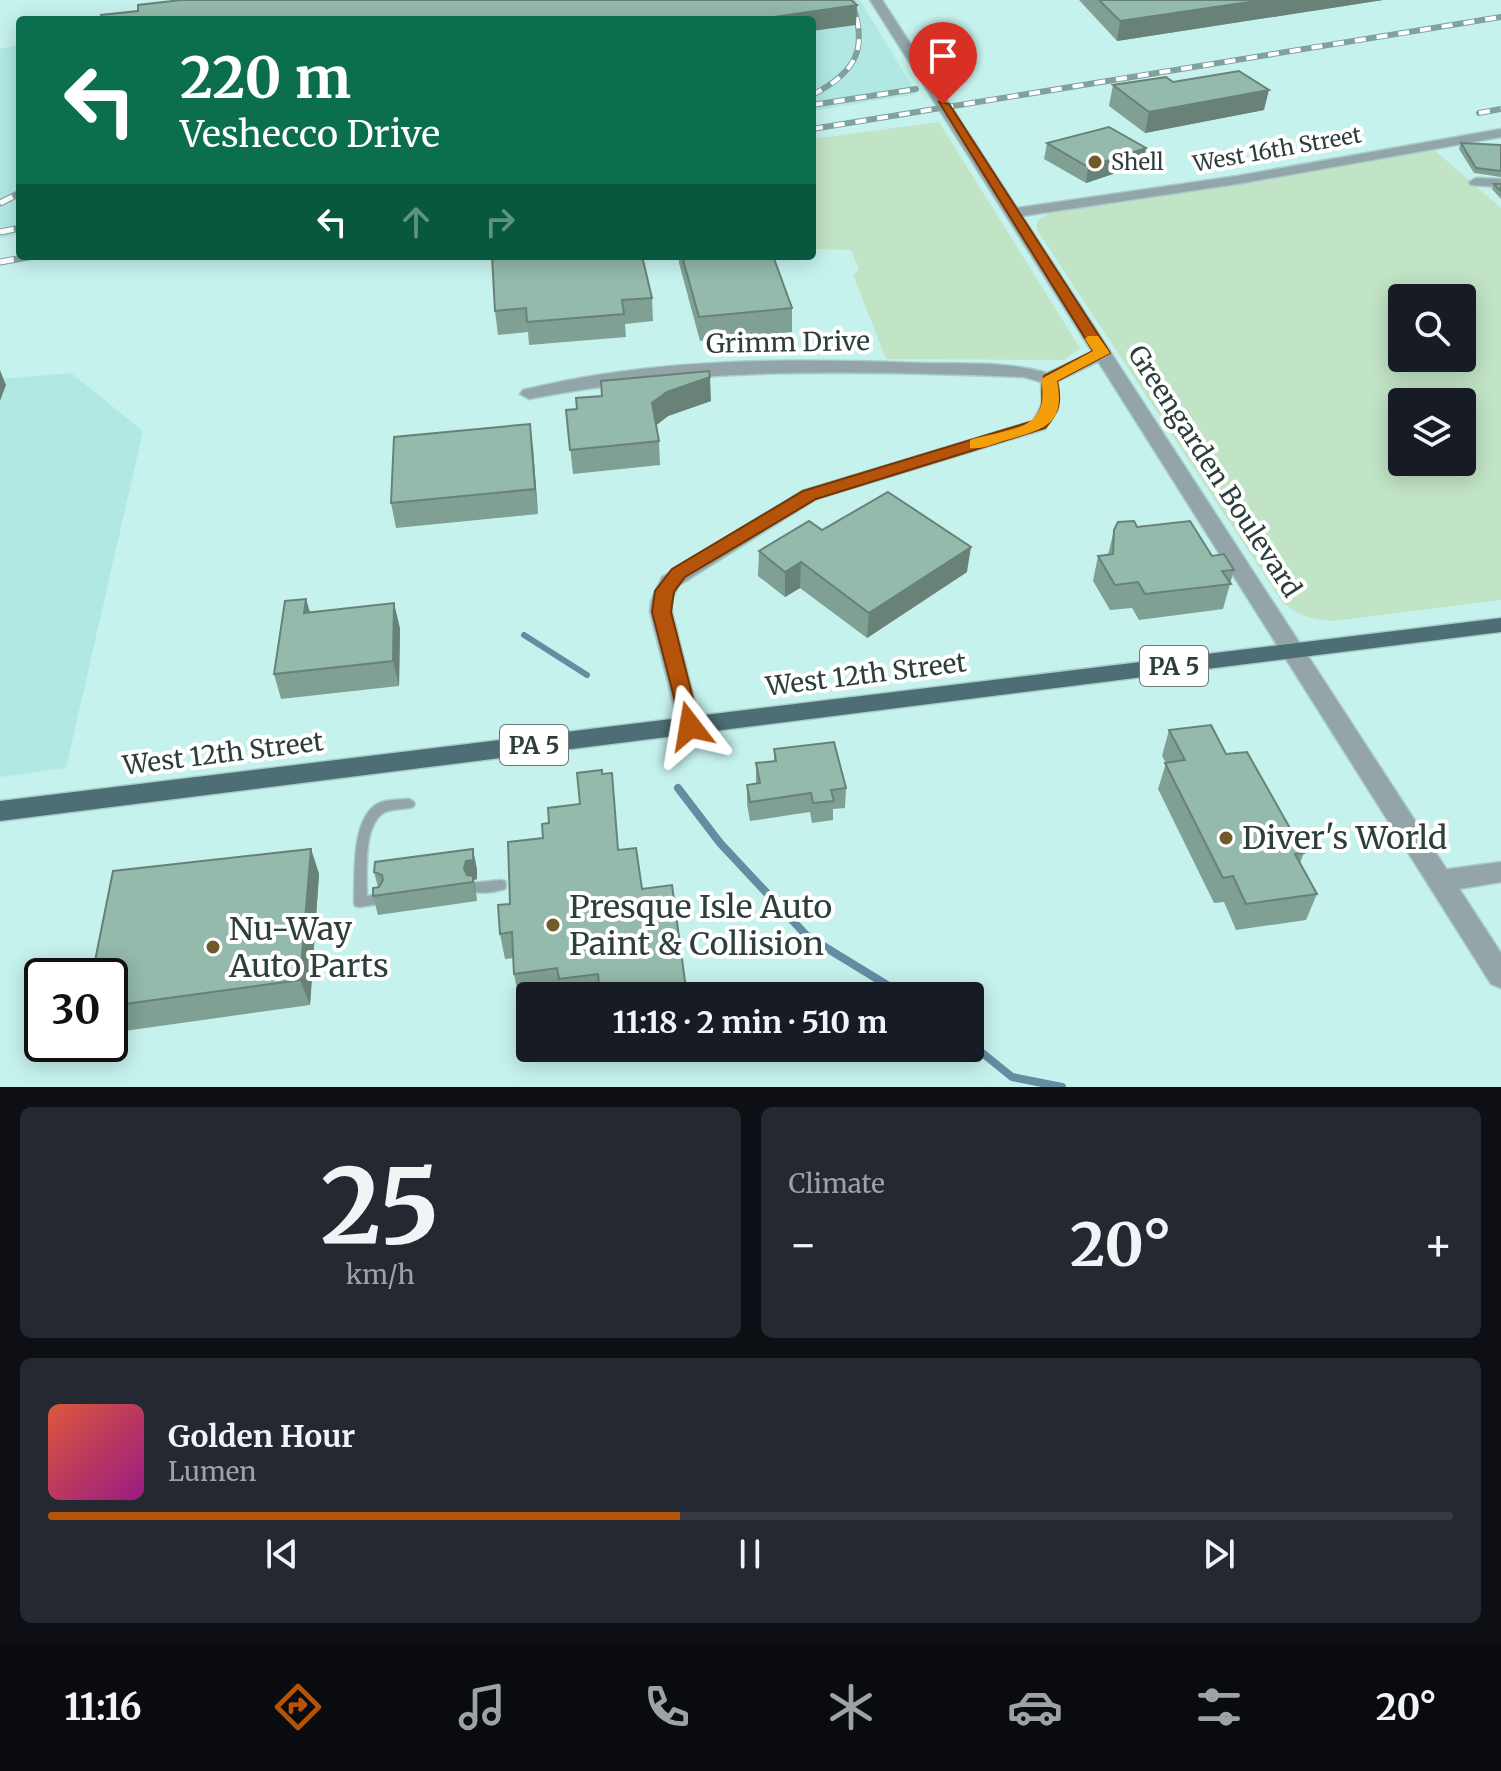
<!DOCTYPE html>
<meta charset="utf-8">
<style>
:root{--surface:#171b24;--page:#242831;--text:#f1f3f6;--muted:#9ea1a6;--line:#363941;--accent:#b45309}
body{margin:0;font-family:Merriweather,serif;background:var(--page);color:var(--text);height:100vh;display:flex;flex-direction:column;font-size:30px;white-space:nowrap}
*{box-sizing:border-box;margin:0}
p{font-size:26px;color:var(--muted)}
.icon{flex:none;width:44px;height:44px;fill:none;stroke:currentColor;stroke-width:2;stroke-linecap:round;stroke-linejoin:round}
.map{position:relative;height:1087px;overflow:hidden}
.drawer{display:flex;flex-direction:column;gap:20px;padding:20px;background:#0d0f14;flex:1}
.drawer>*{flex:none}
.guide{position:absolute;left:16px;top:16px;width:800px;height:244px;border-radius:8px;box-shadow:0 4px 20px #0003;background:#0b6e4f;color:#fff;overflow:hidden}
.buttons{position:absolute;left:1388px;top:284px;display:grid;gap:16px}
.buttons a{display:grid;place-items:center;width:88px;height:88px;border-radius:8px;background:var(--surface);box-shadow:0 4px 20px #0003;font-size:40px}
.speed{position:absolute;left:24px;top:958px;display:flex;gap:16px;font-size:40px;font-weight:700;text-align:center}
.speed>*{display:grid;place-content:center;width:104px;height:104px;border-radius:50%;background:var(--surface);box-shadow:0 4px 20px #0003;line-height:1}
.speed .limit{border:4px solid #111;border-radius:12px;background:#fff;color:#111}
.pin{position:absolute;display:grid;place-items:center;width:68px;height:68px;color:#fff;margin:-82px -34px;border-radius:50% 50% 50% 0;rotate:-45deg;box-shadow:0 0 8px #0007}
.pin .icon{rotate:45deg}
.me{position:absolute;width:88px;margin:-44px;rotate:346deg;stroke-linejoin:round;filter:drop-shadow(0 0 6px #0008)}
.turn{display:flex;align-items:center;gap:28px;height:168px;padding:0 32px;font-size:36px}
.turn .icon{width:104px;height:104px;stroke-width:2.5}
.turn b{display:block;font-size:56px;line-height:68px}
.lanes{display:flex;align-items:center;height:76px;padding:0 32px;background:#0003;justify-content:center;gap:40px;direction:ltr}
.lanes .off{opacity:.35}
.big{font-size:60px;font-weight:700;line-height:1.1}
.drawer .tile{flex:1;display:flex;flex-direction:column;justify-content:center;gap:12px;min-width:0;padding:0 28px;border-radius:12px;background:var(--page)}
.drawer .dial{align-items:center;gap:0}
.dial b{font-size:104px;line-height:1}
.song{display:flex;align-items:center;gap:24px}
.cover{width:96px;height:96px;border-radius:12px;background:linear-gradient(135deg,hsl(10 70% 55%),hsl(310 70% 35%))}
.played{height:8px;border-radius:4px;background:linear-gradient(90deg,var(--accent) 45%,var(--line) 45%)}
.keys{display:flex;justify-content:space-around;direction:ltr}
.heat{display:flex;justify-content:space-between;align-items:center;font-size:44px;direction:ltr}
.drawer .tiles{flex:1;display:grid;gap:20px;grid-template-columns:1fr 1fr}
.tile:last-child{grid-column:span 2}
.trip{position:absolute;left:516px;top:982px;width:468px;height:80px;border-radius:8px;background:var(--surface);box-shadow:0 4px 20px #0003;font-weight:700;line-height:80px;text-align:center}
.menu{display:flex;height:128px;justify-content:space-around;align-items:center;background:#090b0e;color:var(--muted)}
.menu .icon{width:56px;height:56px}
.menu .active{color:var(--accent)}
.menu b{font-size:36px;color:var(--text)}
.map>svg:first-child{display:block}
.built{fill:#b1e8e3}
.green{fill:#c2e4c6;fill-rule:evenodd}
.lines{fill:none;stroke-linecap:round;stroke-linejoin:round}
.stream-far1{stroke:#618ea1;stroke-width:6}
.stream{stroke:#618ea1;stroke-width:8}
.service-casing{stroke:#a7cecb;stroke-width:3}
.minor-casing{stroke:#a7cecb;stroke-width:3}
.tertiary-casing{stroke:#a7cecb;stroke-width:3}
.primary-casing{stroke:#a7cecb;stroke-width:3}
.service{fill:#93a5a8;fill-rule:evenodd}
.minor{fill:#93a5a8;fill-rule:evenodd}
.tertiary{fill:#93a5a8;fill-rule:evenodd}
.primary{fill:#4d6e74;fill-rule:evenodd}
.rail-far1-casing{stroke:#81a19e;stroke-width:6}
.rail-casing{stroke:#81a19e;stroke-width:7}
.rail-far1{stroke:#fff;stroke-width:4;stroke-dasharray:11;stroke-linecap:butt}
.rail{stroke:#fff;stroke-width:5;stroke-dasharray:14;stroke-linecap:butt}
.wall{fill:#7fa093}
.shaded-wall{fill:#688278}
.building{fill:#94baab;stroke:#688278;stroke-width:2}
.route{fill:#b45309;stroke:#753606;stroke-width:2}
.slow{fill:#f59e0b}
.poi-dot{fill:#6f5b2a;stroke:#fff;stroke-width:3}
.labels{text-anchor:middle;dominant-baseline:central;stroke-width:8;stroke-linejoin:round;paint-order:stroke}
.far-street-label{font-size:22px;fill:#2d3f3d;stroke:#fff}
.far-poi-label{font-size:22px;fill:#2d3f3d;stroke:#fff;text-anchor:start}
.shield{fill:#fff;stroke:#6c7977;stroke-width:2}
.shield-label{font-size:24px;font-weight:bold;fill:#2d3f3d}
.street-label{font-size:26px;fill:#2d3f3d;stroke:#fff}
.near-poi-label{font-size:32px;fill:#2d3f3d;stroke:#fff;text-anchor:start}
</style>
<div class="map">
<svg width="1501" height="1087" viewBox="0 0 1501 1087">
<rect width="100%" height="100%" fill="#c6f2ee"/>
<g class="built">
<polygon points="180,0 860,0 917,94 812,111 812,20 106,20"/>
<polygon points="20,44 20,235 0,238 0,49"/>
<polygon points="71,373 143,431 66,768 0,777 0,379"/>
</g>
<g class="green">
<polygon points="939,122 1080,348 1064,360 886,359 853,275 859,270 851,250 812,249 812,139"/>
<path d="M1432,148L1501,208V600L1333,621C1312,620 1294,615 1280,599L1037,230V222L1049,213L1223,187ZM1402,298H1462V358H1402ZM1402,402H1462V462H1402Z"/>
</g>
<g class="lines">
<polyline class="stream-far1" points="524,635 587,675"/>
<g class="stream">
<polyline points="678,788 720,843 807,936 905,996"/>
<polyline points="970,1043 1012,1077 1062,1087"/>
</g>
<defs>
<g id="service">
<path d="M409,799L413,801L415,804L413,807C404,810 389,808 382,814C363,828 367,874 367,896L379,894L384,895L385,899L384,903L360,907L355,906L354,902C355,876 351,819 377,804C385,799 400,800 409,799Z"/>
<path d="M500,880L505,881L506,885L505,889C496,892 481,894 472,891L471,887L472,883Z"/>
</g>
<g id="minor">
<polygon points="1476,178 1501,179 1501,187 1471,185 1469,182"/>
<path d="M1102,348L1108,349V357L1058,381V409L1045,429L816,499L678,586L671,601L672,612L701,726L698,732L690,735L682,732L679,726L650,612L651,601L662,577L802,491L1033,421L1042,404L1041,382L1024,377C857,371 694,366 529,399L520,394L523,390C652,358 787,358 919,363C962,364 1007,361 1047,373Z"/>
<polygon points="1501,862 1501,882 1441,892 1432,888 1428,881 1432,874 1441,870"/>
</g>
<polygon id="tertiary" points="870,0 882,0 1017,208 1237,176 1501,129 1501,137 1237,184 1022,216 1501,953 1501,988 1491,984"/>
<polygon id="primary" points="1501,618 1501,632 0,821 0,801"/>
</defs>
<use href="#service" class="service-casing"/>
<use href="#minor" class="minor-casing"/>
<use href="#tertiary" class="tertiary-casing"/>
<use href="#primary" class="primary-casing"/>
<use href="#service" class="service"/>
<use href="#minor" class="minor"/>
<use href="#tertiary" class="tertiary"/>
<use href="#primary" class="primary"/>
<defs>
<g id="rail-far1">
<path d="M812,95C857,72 869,48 851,0"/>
<polyline points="812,105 916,89"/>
<polyline points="1479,113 1501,109"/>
<polyline points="812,129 1501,17"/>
</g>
<g id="rail">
<polyline points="0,203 20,193"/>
<polyline points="0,232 20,228"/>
<polyline points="0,262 34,256"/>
</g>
</defs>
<use href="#rail-far1" class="rail-far1-casing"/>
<use href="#rail" class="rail-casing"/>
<use href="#rail-far1" class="rail-far1"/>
<use href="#rail" class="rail"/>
</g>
<g class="wall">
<polygon points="1079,0 1383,0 1117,41"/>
<polygon points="1173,82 1264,110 1145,133 1109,106 1113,85"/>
<polygon points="1047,143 1146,148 1143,164 1086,183 1044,159"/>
<polygon points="1461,143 1501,145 1501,177 1474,173 1459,149"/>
<polygon points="1494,184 1501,184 1501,199 1492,189"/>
<polygon points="679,256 773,256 792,308 792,332 700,341 679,263"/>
<polygon points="652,298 653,321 625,324 626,337 529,345 528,332 498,335 495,311"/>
<polygon points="711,401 668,416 656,425 659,441 660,465 573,474 566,410"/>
<polygon points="533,448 538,514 396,528 391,503"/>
<polygon points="1137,527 1212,556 1234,570 1223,609 1139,620 1132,608 1110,610 1093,581 1098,556 1108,555 1114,530"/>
<polygon points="822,530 967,572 867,638 800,588 785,597 758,576 759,551"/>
<polygon points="306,599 310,612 400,628 399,686 281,699 274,674"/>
<polygon points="1169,730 1226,754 1304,853 1300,863 1317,894 1306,920 1236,930 1224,902 1214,903 1158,789 1166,763 1162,756"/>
<polygon points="774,749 846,788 845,808 833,809 833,820 812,823 810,812 750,821 747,804 747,785 756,783 756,763 774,762"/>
<polygon points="580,804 619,850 642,889 687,996 562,996 561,993 543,996 530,996 530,998 519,999 514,974 513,958 505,959 500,934 510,904 543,838 549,823"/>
<polygon points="311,849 319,874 310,1005 110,1033 110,976"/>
<polygon points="477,869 477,879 474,880 477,901 378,915 373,896 378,887 374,872"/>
<polygon points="605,1048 634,1048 634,1050 606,1055"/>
</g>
<g class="shaded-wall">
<polygon points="1263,0 1383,0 1117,41 1120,21"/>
<polygon points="857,5 856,25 812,31 812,20 753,20"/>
<polygon points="1269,90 1264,110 1145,133 1149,112"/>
<polygon points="1146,148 1143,164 1086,183 1088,167"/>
<polygon points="0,370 6,385 0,401"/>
<polygon points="710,377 711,401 668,416 653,428 652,403 667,392"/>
<polygon points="530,424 533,448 538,514 535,489"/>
<polygon points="971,547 967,572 867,638 869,613"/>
<polygon points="801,562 800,588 785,597 785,572"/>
<polygon points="306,599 313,624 304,613"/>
<polygon points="394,603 400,628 399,686 393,661"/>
<polygon points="311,849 319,874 310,1005 300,980"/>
<polygon points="473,849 477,869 477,879 474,880 477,901 473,880 470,881 464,868 466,861"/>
</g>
<g class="building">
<polygon points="181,0 851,0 857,5 753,20 102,20 101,15 138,11 138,5"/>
<polygon points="1099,0 1263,0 1120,21"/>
<polygon points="1239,71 1269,90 1149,112 1113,85 1166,77 1173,82"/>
<polygon points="1109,127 1146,148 1088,167 1047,143"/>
<polygon points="1461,143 1501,145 1501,171 1476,168"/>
<polygon points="1494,184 1501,184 1501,191"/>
<polygon points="492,256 642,256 652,298 622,300 624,314 527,322 526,308 495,311"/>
<polygon points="682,256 773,256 792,308 699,317"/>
<polygon points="709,371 710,377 667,392 652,403 659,441 570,450 566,410 577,409 576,398 602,396 601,381"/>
<polygon points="530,424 535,489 391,503 394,437"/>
<polygon points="888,492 971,547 869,613 801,562 785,572 759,551 809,521 822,530"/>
<polygon points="1134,521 1137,527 1190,521 1212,556 1224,554 1234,570 1222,571 1231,584 1145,594 1138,582 1115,585 1098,556 1113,554 1114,530 1118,522"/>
<polygon points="306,599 304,613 394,603 393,661 274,674 285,601"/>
<polygon points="1211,725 1226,754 1247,752 1304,853 1295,854 1317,894 1246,904 1233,876 1223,878 1165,763 1185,760 1169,730"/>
<polygon points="834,742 846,788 831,790 834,801 813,803 811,793 750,802 747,785 760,783 756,763 776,761 774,749"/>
<polygon points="602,770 602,774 612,773 618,850 636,848 642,889 672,885 687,996 600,996 598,974 559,979 557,968 514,974 512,932 500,934 498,905 510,904 508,842 543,838 542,824 549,823 548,808 580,804 577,773"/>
<polygon points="311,849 300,980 110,1006 110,976 92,976 113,871"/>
<polygon points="473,849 473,860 466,861 464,868 467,875 473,876 473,882 373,896 373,888 379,887 383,880 382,875 374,872 375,862"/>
</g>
<path class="route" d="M939,102L949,104L1110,353L1057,381C1062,402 1059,412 1045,428L816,499L685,577L674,592L671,612L700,726L697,732H683L652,612L655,591L672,569L803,491L1033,421C1048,405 1039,394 1044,376L1093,351Z"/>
<path class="slow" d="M1088,336H1098L1110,353L1057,381C1066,426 1043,429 1007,440C995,443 982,450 970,448V440C1010,428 1051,432 1041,379L1093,351L1085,339Z"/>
<g class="poi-dot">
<circle cx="1095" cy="162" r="8"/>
<circle cx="1226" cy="838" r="8"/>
<circle cx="553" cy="925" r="8"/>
<circle cx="213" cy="947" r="8"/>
</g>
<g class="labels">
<g class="far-street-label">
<text transform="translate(1277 149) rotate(-10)">West 16th Street</text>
</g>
<g class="far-poi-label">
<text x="1111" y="162">Shell</text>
</g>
<g class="shield">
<rect x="1140" y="646" width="68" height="40" rx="6"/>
<rect x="500" y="725" width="68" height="40" rx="6"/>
</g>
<g class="shield-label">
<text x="1174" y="666">PA 5</text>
<text x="534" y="745">PA 5</text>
</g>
<g class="street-label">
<text transform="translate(788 342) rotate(-1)">Grimm Drive</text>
<text transform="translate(1215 471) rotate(57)">Greengarden Boulevard</text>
<text transform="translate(866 674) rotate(-7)">West 12th Street</text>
<text transform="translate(223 753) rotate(-7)">West 12th Street</text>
</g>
<g class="near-poi-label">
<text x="1242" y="838">Diver's World</text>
<text x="569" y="907">Presque Isle Auto<tspan x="569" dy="37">Paint &amp; Collision</tspan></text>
<text x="229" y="929">Nu-Way<tspan x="229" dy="37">Auto Parts</tspan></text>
</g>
</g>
</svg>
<div class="buttons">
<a><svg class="icon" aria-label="search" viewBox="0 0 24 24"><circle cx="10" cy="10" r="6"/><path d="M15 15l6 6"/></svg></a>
<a><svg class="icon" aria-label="layers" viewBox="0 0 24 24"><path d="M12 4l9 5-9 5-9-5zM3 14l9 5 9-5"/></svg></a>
</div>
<div class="speed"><div class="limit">30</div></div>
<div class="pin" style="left:943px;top:104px;background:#d93025"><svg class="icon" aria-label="arrive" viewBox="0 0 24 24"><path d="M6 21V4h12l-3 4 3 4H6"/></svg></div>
<svg class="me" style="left:690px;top:726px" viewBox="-20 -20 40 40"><path d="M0-17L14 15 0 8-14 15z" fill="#b45309" stroke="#fff" stroke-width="4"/></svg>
<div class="trip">11:18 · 2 min · 510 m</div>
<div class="guide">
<div class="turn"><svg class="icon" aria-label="left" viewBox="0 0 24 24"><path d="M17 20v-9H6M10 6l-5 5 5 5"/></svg><div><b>220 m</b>Veshecco Drive</div></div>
<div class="lanes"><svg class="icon" aria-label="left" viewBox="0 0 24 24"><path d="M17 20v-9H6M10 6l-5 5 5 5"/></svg><svg class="icon off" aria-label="ahead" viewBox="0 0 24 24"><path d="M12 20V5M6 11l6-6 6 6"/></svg><svg class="icon off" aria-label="right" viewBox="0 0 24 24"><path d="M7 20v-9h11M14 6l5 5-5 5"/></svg></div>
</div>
</div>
<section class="drawer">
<div class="tiles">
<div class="tile dial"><b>25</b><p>km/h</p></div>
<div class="tile"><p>Climate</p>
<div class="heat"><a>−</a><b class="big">20°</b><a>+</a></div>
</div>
<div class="tile">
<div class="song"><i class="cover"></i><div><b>Golden Hour</b><p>Lumen</p></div></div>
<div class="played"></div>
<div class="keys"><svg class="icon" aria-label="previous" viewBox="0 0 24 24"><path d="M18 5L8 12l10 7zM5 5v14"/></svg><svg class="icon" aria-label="pause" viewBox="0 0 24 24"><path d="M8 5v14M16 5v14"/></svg><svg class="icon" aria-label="next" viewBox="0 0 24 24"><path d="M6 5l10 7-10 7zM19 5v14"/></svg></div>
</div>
</div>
</section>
<nav class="menu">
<b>11:16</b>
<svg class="icon active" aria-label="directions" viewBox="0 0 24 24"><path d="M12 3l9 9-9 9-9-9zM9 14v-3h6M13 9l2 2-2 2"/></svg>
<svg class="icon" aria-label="music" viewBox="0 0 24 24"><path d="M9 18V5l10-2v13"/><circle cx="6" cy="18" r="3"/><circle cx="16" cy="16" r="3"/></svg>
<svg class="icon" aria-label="phone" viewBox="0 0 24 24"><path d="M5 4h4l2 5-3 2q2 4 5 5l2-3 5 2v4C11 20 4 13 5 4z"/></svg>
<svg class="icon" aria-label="climate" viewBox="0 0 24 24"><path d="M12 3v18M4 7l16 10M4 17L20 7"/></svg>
<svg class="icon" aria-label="car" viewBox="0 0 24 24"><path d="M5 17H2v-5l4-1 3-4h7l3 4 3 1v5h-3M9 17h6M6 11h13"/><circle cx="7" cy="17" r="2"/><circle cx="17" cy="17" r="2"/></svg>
<svg class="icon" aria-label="filters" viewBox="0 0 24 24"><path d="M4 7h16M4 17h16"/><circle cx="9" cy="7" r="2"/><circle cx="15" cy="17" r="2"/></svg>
<b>20°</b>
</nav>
